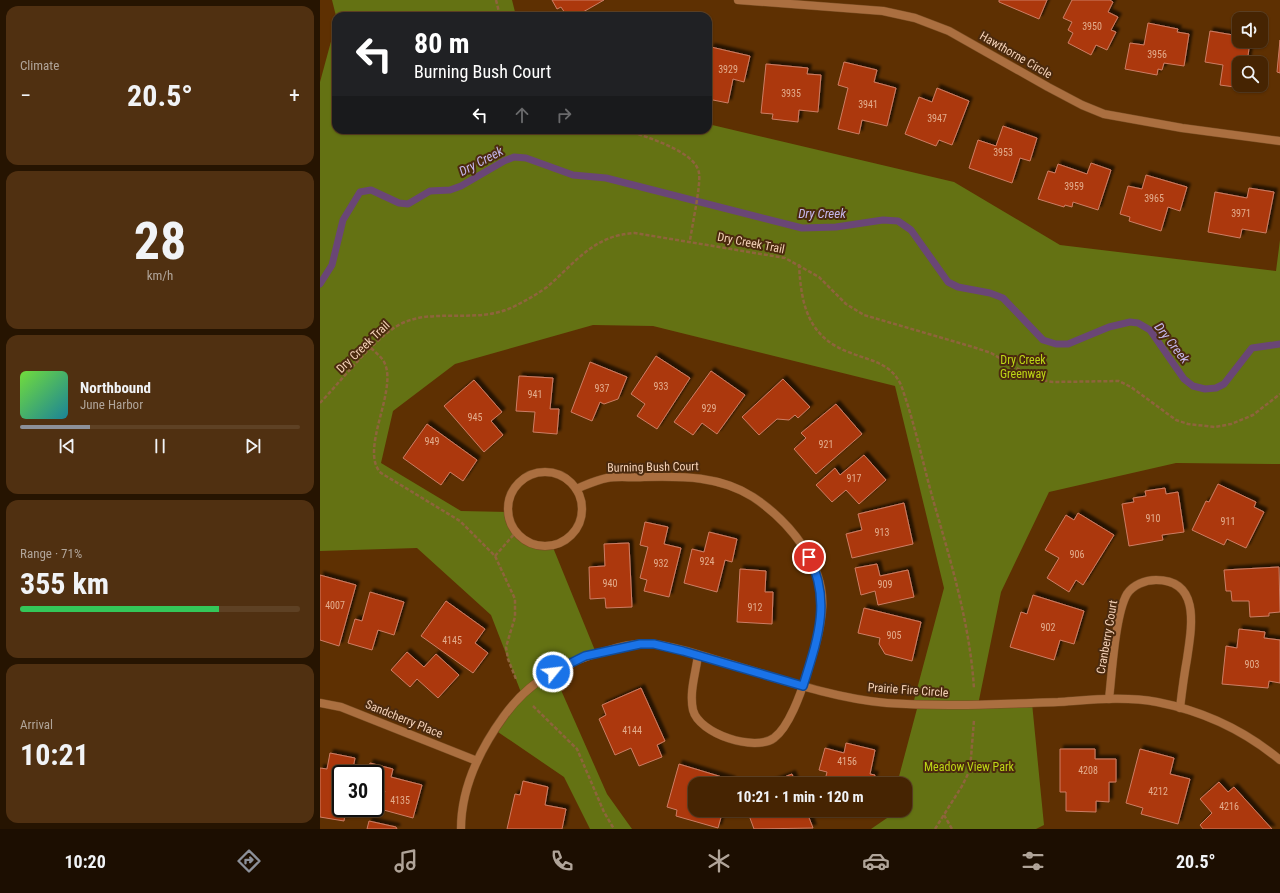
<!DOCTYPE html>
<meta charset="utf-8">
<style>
:root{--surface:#462402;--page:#503011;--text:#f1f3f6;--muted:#b0a499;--line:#5e4124;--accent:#8c9099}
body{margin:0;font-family:"Roboto Condensed",sans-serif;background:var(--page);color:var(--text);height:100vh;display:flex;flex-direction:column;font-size:15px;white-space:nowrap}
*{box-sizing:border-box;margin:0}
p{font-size:13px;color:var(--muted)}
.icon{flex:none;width:22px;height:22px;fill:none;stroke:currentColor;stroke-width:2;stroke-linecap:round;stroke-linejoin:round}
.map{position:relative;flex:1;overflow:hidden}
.drawer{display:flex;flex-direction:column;gap:6px;padding:6px;background:#261401;width:320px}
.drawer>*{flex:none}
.top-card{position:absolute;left:12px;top:12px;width:380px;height:122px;border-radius:12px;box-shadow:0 1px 3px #0004,0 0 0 1px var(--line);background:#202124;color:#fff;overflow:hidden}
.fabs{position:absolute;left:912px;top:12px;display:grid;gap:8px}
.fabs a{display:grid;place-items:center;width:36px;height:36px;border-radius:8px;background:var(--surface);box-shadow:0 1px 3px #0004,0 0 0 1px var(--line);font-size:20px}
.speed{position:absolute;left:12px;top:765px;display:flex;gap:8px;font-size:20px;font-weight:700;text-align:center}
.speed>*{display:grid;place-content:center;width:52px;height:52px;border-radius:50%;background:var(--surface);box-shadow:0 1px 3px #0004,0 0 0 1px var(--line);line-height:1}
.speed .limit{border:2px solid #111;border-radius:6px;background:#fff;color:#111}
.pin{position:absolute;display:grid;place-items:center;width:34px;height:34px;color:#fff;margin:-17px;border:2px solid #fff;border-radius:50%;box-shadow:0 1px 4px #0007}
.me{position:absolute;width:44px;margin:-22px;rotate:61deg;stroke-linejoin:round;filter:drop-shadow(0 0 3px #0008)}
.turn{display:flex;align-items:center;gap:14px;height:84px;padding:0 16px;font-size:18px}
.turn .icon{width:52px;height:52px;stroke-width:2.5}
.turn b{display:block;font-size:28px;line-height:34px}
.lanes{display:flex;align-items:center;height:38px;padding:0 16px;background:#0003;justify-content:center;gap:20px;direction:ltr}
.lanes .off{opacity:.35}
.big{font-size:30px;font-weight:700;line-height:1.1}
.drawer .tile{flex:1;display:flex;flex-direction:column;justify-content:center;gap:6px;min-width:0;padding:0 14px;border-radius:12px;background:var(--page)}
.drawer .dial{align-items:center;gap:0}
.dial b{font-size:52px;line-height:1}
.song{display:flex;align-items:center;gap:12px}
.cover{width:48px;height:48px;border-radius:6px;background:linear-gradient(135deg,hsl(100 70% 55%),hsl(190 70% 35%))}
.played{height:4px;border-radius:2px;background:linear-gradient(90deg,var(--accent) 25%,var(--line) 25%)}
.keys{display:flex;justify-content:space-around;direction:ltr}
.heat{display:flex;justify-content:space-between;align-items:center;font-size:22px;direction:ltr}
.charge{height:6px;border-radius:3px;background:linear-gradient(90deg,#34c759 71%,var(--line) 0)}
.trip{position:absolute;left:368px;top:777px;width:224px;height:40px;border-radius:12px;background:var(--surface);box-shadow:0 1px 3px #0004,0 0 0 1px var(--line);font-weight:700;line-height:40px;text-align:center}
.tabs{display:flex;height:64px;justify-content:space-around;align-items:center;background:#1c0e01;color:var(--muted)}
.tabs .icon{width:28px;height:28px}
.tabs .active{color:var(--accent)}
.tabs b{font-size:18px;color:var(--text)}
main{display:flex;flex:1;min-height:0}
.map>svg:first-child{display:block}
.green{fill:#647213}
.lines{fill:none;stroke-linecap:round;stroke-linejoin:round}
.stream{stroke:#6a4676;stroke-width:7}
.building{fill:#ac380a;stroke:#cd7d65;filter:url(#shadow)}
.minor-casing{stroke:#794d23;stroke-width:9}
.path{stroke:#8e643c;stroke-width:2.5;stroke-dasharray:4 2;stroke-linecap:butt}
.minor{stroke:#ab6f40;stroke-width:8}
.route-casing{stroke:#114b97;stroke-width:10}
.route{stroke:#1a73e8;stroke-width:7}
.labels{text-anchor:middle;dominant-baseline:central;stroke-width:4;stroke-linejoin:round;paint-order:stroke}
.number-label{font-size:10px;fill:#e3ac8c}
.street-label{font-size:12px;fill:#f5d2b8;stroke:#4b2a0e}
.park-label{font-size:12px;fill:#bdd615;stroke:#4b2a0e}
.water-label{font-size:13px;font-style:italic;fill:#c5b6eb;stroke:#4b2a0e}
</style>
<main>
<section class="drawer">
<div class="tile"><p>Climate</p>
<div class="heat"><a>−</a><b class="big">20.5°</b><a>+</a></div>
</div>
<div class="tile dial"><b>28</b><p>km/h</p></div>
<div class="tile">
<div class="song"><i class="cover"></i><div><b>Northbound</b><p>June Harbor</p></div></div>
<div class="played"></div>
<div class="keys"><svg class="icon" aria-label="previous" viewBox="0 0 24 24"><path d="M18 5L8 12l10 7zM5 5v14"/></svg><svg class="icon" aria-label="pause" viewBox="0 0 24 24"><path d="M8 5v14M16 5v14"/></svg><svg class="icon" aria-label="next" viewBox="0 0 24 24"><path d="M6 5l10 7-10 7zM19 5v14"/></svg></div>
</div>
<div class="tile"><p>Range · 71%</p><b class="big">355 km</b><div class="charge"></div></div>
<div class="tile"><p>Arrival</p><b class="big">10:21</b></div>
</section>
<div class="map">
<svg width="960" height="829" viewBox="0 0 960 829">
<defs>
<filter id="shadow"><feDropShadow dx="3.5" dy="-3.5" stdDeviation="1" flood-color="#0009"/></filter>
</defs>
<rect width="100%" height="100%" fill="#5e3002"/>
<g class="green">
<polygon points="12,0 192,0 196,16 16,16"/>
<path d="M16,23V130H388V124L634,182L740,245L956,271L960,240V464L856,463L729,492L681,592L658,705L712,703L724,825L716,829H551L567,818L570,810H585V784H577L598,705L593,704L624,588L575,386L333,326L273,325L135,364L73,411L61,463L141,511L188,512C190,535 211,549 232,545L276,653L233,672L287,794L312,829H270L244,777L175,730L202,695L171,615L97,548L0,551V82Z"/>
</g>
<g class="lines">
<polyline class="stream" points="0,284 12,265 23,220 40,192 51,190 79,203 88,204 110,191 130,190 141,186 184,161 194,157 206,158 253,175 286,178 482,228 516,227 563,220 578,221 591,230 628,282 638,287 670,293 683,298 723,340 736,344 748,344 789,327 810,322 818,323 830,330 864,379 873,386 885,389 896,388 904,384 932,348 960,344"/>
</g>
<g class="building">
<polygon points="232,0 284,0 256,16 247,16 241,7 237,9"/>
<polygon points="679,0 727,0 719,19 679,2"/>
<polygon points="752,0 790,0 793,2 788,12 798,17 791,30 796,32 787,50 776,45 771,55 748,43 753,33 748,30 752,22 743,18"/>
<polygon points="828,23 858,29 857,32 869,34 864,66 844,63 842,70 838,69 837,75 805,69 810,43 824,45"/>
<polygon points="890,31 919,36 919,41 930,41 927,63 919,63 919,85 938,85 937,90 900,85 903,65 885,62"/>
<polygon points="960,40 960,73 957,72"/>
<polygon points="391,47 430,56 424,82 413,79 408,103 388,99 388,59"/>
<polygon points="524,62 557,70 554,82 576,88 567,126 542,120 539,134 518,129 528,88 518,85"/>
<polygon points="446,64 488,68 487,74 501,75 498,112 479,110 478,122 452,119 453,114 441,113"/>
<polygon points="617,88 649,101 632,145 619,140 616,146 585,134 599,97 612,102"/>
<polygon points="683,126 717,138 710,161 700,158 692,183 649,168 658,140 676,146"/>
<polygon points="771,163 791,170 778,210 753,202 752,207 745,205 744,207 718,199 728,171 735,173 738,164 767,174"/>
<polygon points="826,175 867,187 860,211 848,207 841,231 809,221 810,217 800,214 808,186 822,189"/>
<polygon points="929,188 954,192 946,233 922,229 920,238 888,232 895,192 927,198"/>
<polygon points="336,356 370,378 337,429 317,416 325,404 311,394"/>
<polygon points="270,362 307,377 298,399 284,404 280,402 272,421 251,412"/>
<polygon points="391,371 425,395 397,434 382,423 373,435 354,422"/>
<polygon points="199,376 233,378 230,409 239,409 237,434 213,432 215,412 196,411"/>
<polygon points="463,379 490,407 478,418 475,415 469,420 457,419 439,435 422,417"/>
<polygon points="154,380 182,412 171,421 183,435 164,452 124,406"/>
<polygon points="516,404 542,434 496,474 474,449 486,438 481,433"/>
<polygon points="107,424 157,460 143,481 130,472 121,485 83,458"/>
<polygon points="544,455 566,480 539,504 526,490 512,502 496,485 515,468 520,475"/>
<polygon points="898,484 936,502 934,507 944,512 926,548 907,539 904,545 872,530 886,501 889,502"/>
<polygon points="845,488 846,494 858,492 864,532 842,535 843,540 809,546 802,504 814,502 813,498 826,496 825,491"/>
<polygon points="584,503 593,544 532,558 526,534 542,530 538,514"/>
<polygon points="758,513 794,535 763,585 756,580 749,592 727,578 739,558 725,550 746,515 754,520"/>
<polygon points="325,522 348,527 344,544 361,548 349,597 324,591 327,580 320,578 328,547 320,545"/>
<polygon points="389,532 417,539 412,562 405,560 397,592 364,583 372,549 384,552"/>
<polygon points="309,543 312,607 286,608 285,598 270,599 269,567 285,566 284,544"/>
<polygon points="557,564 560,576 588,570 594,597 558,605 555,591 541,595 535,568"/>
<polygon points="959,567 960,612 949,613 949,616 930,617 929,601 912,601 911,591 906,591 904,570"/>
<polygon points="420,569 446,571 445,592 453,592 452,624 417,622"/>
<polygon points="0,575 36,585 19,646 0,640"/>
<polygon points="50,592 84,602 74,635 58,630 52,650 28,643 35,619 42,621"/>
<polygon points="713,595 764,611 754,644 740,640 734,660 690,647 701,612 707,614"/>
<polygon points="126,601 165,629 155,643 168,653 153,673 101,636"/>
<polygon points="544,608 601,622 592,661 565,654 559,644 560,638 538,633"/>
<polygon points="919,629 945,632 944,638 960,640 960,683 949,681 948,688 902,684 906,646 917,648"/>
<polygon points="87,652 104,667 116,654 139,675 118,698 97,679 90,687 71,670"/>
<polygon points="321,688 345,741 337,745 342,757 319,766 311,748 295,755 279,719 286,715 282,705"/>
<polygon points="526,743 555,750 550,774 555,775 552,784 504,784 507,772 499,770 505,748 524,753"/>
<polygon points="740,749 775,749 775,759 796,759 796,782 789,782 789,802 776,801 776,812 746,811 746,792 740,792"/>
<polygon points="820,749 854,758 850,774 870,779 858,824 821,814 823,808 806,803"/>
<polygon points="10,753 35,758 32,774 21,774 21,808 26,808 24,821 0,817 0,768 7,769"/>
<polygon points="50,763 73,769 71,777 102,785 93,818 60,809 65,791 55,788 55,774 47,774"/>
<polygon points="359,764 412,780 411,784 375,784 375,810 403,810 398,828 356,816 357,810 347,807"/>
<polygon points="472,774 476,784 446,784"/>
<polygon points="203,781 228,787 225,805 246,809 242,829 187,829 195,794 200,795"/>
<polygon points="899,782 908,792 914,787 952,829 883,829 880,825 892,813 880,799"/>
<polygon points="427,810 486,810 493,828 434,829"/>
<polygon points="49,821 76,827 77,829 47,829"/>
</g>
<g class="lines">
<defs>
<g id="minor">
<polyline points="418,0 563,11 595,18 629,31 728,87 762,105 784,114 862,128 960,141"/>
<circle cx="225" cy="509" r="37"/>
<path d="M256,489C266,485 276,480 287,478C299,476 312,478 324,477C363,476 400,476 433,497C469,521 506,565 502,610C500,633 493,654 486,676C481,693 469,727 454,738C435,752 379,734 373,710C369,692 376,672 378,655"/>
<path d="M789,699C792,674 795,615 807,594C813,585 825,580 836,580C882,580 871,630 867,659C864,675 862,691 860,708"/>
<polyline points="0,703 21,707 157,761"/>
<path d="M141,829C141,787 160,749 184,716C209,681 245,661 286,651C301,646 316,643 332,644C354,646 376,654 397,660C452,676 509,698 567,703C624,707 681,704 738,702C770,700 804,696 837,702C883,711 924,730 960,760"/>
</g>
</defs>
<use href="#minor" class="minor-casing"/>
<g class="path">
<polyline points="176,0 180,16"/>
<path d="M307,130C325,137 376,151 379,173C381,186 372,225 370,241"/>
<path d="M479,264C481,305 488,338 531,353C551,361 571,363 581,385C594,421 602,459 612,496C630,559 650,623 654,689"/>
<path d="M51,348C56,353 63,358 65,364C77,392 39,451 61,473L140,521L175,556L195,599V617L186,647L188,659L196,679"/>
<path d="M0,403C21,381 52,341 77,326C110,306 155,325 193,307C205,301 216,295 227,287C256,262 274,235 315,233L465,258L499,277L526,304L544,315L653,347L671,353L715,379L733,382L799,381L811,387L856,420L868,424L895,427L911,424L933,415L960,394"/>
<polyline points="175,556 196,532"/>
<polyline points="213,706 257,749 284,812 294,829"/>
<polyline points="624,815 632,829"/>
<polyline points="615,829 642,786 650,770 654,720"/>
</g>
<use href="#minor" class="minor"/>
</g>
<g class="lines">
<defs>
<path id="route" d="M233,672L265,656L320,644H334L363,651L483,686C497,641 512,601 489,557"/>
</defs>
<use href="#route" class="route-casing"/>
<use href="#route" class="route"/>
</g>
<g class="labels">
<g class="number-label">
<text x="772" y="26">3950</text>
<text x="837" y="54">3956</text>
<text x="408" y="69">3929</text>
<text x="471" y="93">3935</text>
<text x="548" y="104">3941</text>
<text x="617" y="118">3947</text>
<text x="683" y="152">3953</text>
<text x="754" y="186">3959</text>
<text x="834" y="198">3965</text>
<text x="921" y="213">3971</text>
<text x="341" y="386">933</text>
<text x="282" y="388">937</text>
<text x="215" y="394">941</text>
<text x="389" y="408">929</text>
<text x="155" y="417">945</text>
<text x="112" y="441">949</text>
<text x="506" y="444">921</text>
<text x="534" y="478">917</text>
<text x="833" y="518">910</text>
<text x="908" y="521">911</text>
<text x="562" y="532">913</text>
<text x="757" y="554">906</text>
<text x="387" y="561">924</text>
<text x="341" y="563">932</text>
<text x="290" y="583">940</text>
<text x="565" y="584">909</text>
<text x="15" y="605">4007</text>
<text x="435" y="607">912</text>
<text x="728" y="627">902</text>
<text x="574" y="635">905</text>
<text x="132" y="640">4145</text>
<text x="932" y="664">903</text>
<text x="312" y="730">4144</text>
<text x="527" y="761">4156</text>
<text x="768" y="770">4208</text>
<text x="838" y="791">4212</text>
<text x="80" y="800">4135</text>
<text x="909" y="806">4216</text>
</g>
<g class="street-label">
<text transform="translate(696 55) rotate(30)">Hawthorne Circle</text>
<text transform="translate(431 243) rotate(11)">Dry Creek Trail</text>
<text transform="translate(43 347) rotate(-44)">Dry Creek Trail</text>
<text transform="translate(333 467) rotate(-1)">Burning Bush Court</text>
<text transform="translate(787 637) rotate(-80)">Cranberry Court</text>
<text transform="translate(588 690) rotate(4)">Prairie Fire Circle</text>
<text transform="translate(84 719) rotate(22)">Sandcherry Place</text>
</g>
<g class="park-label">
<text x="703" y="360">Dry Creek<tspan x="703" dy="14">Greenway</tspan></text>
<text x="649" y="767">Meadow View Park</text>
</g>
<g class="water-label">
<text transform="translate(161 161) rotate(-28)">Dry Creek</text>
<text x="502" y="213">Dry Creek</text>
<text transform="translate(852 343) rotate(52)">Dry Creek</text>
</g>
</g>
</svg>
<div class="fabs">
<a><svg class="icon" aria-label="sound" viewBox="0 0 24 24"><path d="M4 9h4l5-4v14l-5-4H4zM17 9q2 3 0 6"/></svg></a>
<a><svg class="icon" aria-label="search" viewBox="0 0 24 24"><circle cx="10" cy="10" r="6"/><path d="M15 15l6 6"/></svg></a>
</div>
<div class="speed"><div class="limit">30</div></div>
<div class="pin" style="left:489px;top:557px;background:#d93025"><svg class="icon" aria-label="arrive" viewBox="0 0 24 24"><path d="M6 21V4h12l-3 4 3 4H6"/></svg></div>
<svg class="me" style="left:233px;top:672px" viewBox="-20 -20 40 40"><circle r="17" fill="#1a73e8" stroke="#fff" stroke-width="3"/><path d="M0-11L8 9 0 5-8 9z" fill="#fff"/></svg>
<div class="trip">10:21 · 1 min · 120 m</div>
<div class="top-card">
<div class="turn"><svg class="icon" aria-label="left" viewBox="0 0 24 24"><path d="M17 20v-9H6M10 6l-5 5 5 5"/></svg><div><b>80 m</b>Burning Bush Court</div></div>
<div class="lanes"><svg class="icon" aria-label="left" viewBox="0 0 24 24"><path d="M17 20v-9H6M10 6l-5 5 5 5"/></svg><svg class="icon off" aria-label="ahead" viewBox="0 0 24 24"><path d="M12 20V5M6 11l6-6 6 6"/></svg><svg class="icon off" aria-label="right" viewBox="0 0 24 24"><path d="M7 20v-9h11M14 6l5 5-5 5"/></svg></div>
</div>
</div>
</main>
<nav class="tabs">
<b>10:20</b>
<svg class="icon active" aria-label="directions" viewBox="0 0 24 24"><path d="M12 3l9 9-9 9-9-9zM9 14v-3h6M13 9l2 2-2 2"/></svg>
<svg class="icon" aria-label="music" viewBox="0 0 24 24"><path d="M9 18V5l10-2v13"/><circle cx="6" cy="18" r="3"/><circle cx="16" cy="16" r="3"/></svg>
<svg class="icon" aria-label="phone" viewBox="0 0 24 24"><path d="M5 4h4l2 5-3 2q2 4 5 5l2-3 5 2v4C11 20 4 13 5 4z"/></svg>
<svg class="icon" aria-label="climate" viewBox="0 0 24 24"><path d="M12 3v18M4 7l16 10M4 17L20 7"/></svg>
<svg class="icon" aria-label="car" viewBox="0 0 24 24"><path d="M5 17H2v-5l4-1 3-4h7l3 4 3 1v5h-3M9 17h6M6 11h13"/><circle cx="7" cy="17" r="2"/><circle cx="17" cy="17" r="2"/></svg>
<svg class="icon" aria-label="filters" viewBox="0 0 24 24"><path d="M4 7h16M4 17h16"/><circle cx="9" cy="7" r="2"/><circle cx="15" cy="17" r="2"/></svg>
<b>20.5°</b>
</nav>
